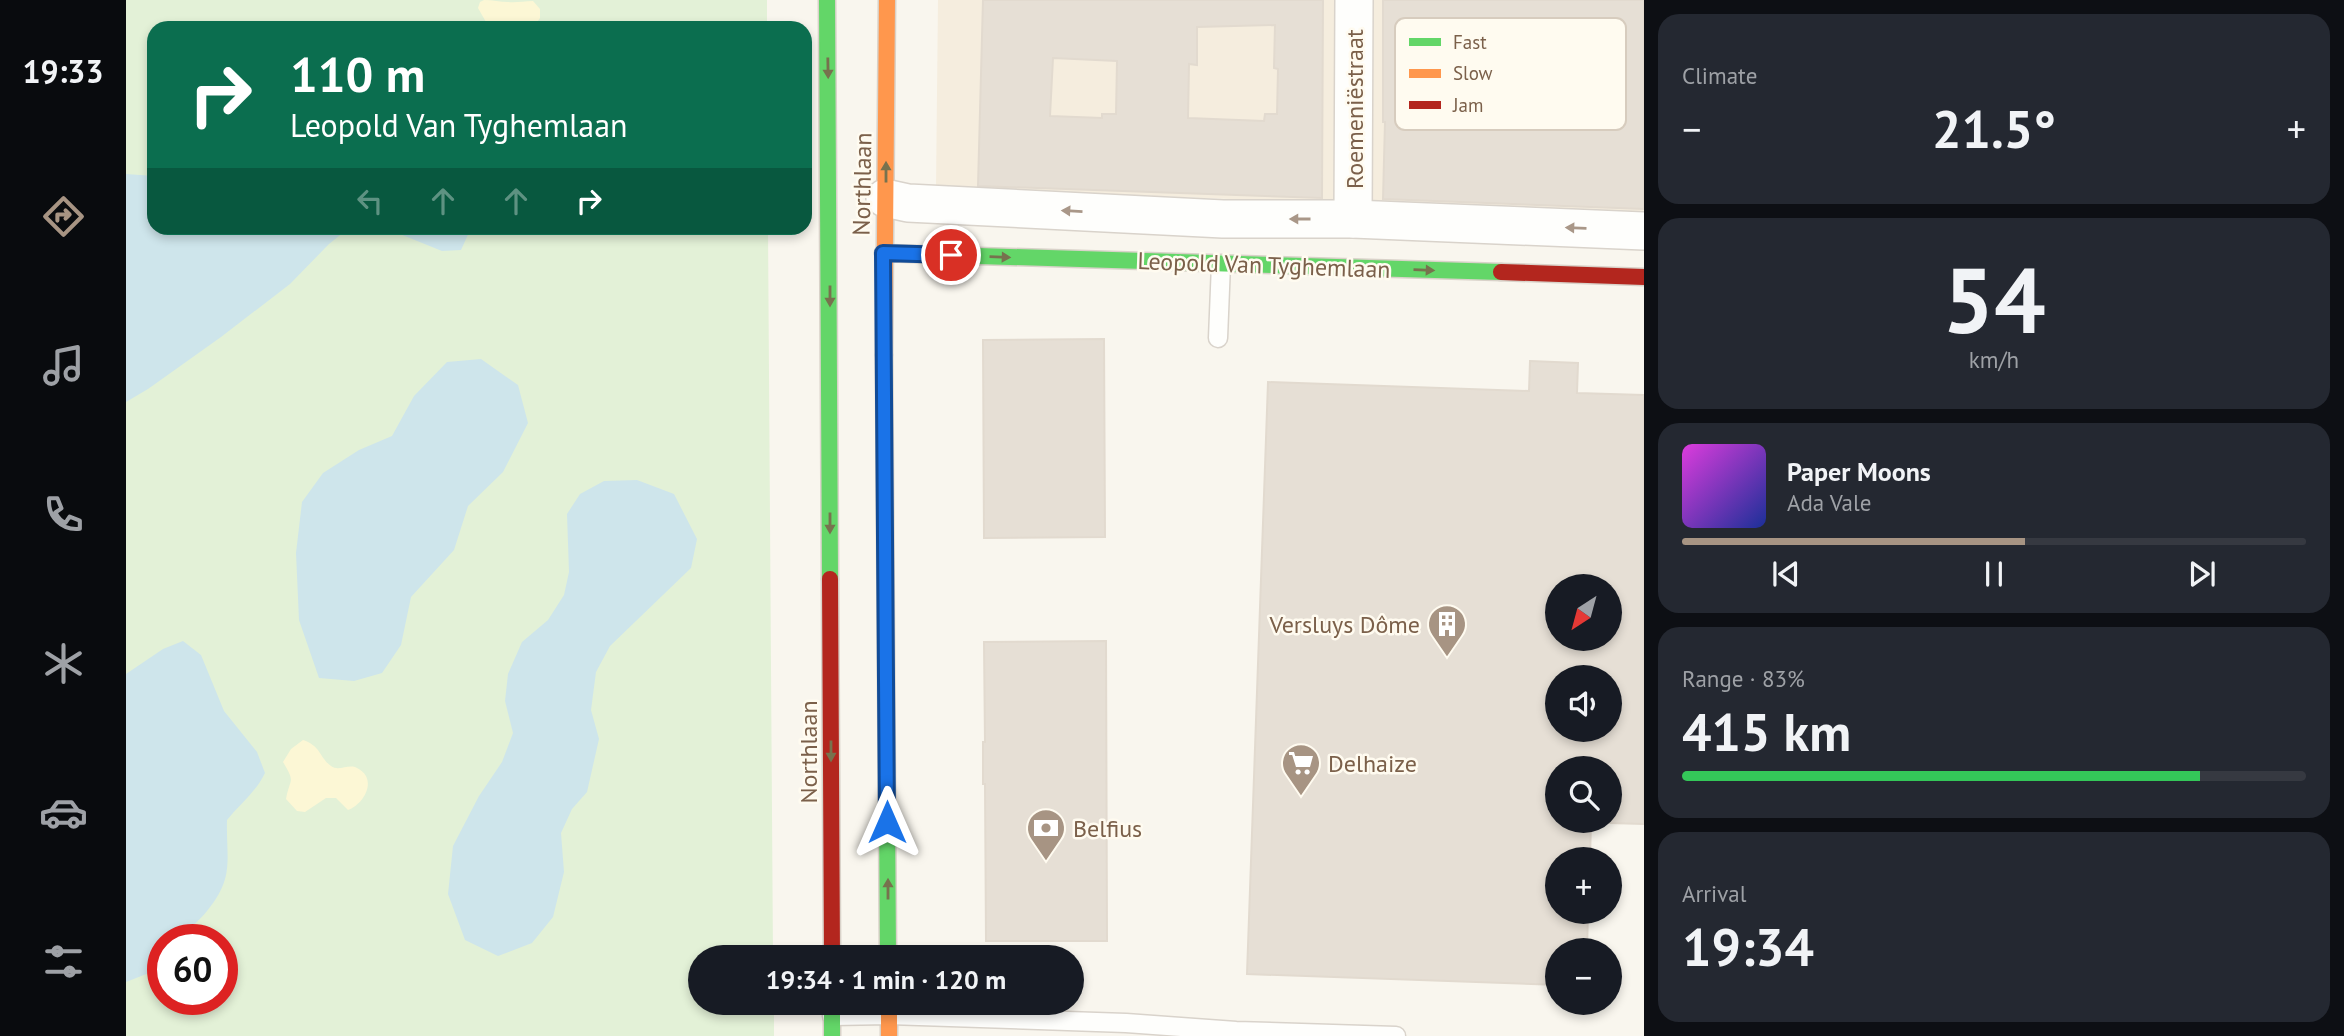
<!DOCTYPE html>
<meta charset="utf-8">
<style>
:root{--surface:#171b24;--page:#242831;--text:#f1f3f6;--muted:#9ea1a6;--line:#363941;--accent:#a79483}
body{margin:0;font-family:"PT Sans",sans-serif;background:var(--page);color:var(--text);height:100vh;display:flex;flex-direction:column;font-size:26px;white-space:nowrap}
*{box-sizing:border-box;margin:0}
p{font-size:23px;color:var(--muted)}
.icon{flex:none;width:38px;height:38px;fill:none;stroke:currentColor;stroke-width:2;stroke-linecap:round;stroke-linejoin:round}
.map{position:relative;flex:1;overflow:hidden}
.drawer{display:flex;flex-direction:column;gap:14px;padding:14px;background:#0d0f14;width:700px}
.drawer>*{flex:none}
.guide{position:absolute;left:21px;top:21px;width:665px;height:214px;border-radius:21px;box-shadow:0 4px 10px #0003;background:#0b6e4f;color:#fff;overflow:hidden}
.needle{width:46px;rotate:216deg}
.tools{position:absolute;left:1419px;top:574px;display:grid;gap:14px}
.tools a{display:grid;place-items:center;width:77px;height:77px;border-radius:50%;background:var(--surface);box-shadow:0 4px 10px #0003;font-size:35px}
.speed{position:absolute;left:21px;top:924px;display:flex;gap:14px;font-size:35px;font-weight:700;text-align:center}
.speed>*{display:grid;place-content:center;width:91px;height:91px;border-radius:50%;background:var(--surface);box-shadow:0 4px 10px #0003;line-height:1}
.speed .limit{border:10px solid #d22;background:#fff;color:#111}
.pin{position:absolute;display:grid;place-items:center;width:60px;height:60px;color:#fff;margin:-30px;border:4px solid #fff;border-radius:50%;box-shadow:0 2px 7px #0007}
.me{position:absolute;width:77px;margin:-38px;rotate:0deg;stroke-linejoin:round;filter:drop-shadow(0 0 5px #0008)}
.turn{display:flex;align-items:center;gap:24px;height:147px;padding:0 28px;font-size:32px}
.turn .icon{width:91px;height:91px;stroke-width:2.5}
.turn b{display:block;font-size:49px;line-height:60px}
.lanes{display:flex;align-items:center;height:66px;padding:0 28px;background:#0003;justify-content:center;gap:35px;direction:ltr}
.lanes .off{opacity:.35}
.big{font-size:52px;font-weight:700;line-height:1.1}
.drawer .widget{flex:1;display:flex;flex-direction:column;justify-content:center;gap:10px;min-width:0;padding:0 24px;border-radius:21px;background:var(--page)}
.drawer .dial{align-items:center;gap:0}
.dial b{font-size:91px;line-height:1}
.song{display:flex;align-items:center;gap:21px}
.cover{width:84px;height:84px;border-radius:10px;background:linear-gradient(135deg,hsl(300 70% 55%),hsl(230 70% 35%))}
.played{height:7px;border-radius:4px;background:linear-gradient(90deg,var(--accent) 55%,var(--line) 55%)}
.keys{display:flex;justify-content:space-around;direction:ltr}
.heat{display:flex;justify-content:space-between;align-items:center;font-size:38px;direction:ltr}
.charge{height:10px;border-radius:5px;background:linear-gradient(90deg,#34c759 83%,var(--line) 0)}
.trip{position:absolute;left:562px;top:945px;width:396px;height:70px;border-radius:35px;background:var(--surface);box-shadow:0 4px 10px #0003;font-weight:700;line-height:70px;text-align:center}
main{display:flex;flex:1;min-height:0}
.tabs{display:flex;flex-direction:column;width:126px;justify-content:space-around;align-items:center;background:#090b0e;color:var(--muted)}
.tabs .icon{width:49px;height:49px}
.tabs .on{color:var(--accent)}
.tabs b{font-size:32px;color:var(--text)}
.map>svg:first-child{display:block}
.residential{fill:#f5edde}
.green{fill:#e3f1d7;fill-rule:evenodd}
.sand{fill:#fcf7d5}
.water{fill:#cee5eb}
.building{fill:#e6dfd5;stroke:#e2dacf;stroke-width:2;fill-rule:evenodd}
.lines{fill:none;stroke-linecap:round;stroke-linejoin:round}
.lane-casing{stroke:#d9d3cb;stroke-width:21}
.street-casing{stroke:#d9d3cb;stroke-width:40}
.fast-casing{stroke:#d9d2c9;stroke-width:19}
.slow-casing{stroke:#d9d2c9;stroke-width:19}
.jam-casing{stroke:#d9d2c9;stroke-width:19}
.lane{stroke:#fefefc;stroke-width:18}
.street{stroke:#fefefc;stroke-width:37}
.fast{stroke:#63d668;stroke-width:16}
.slow{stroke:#ff974d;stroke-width:16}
.jam{stroke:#b3261e;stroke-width:16}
.oneway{fill:#77724e}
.oneway2{fill:#a99788}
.route-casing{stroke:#114b97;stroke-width:18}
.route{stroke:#1a73e8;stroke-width:12}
.labels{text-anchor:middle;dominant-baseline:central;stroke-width:5;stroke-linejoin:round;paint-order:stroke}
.street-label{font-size:24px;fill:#7b604a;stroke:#fffbf0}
.poi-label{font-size:24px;fill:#7b604a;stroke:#fffbf0;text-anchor:start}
.key{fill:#fffbf0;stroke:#d7ccbe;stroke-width:2}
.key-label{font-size:19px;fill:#7b604a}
</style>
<main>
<nav class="tabs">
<b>19:33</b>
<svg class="icon on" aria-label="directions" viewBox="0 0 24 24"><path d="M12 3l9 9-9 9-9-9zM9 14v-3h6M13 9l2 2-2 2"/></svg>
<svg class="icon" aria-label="music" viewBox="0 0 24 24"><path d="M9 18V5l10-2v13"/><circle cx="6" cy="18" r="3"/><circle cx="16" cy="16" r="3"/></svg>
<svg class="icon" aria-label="phone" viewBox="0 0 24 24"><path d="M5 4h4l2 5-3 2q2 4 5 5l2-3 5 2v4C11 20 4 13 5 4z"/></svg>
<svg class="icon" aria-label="climate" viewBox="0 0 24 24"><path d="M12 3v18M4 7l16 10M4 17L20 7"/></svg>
<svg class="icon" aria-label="car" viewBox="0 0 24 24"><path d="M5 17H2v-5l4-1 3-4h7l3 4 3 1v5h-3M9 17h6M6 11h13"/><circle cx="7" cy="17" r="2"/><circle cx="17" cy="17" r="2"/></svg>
<svg class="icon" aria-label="filters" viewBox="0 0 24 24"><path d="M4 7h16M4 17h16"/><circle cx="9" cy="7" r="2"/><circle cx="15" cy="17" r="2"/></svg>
</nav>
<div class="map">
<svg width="1518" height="1036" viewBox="0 0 1518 1036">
<rect width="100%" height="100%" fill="#f9f6ee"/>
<polygon class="residential" points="812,0 1518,0 1518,216 810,187"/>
<path class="green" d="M0,0H641V28H28V228H642L647,957H574V1003H648V1036H0ZM37,940H96V999H37Z"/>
<g class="sand">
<path d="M358,0C367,0 374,2 382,2C390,3 398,1 407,1L414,9V18L407,28L367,25L360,22L352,8L354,2Z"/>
<path d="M177,740C195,746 193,757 205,766C213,772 223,763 231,768C252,778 239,804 222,810L210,798H200L179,812L171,811L160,799C164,777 170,784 157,762L165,749Z"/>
</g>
<g class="water">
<polygon points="0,174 28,176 28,228 345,228 335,250 316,251 259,228 223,228 203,244 164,284 95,337 22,389 0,402"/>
<polygon points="355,359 392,385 402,423 377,472 342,506 328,550 285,597 275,645 256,673 228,681 193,678 173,620 170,553 176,502 197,473 233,450 266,436 288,396 321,362"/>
<polygon points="511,480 548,494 571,539 565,568 484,646 470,672 465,710 473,739 461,792 446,809 435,833 438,872 427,917 406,943 372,956 339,940 322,894 327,846 353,796 376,762 387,733 379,701 382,674 396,642 422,620 438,595 443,572 441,514 454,494 478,481"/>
<path d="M57,641L75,655L98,711L131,752L139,773C130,792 114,804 101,820C100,860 109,877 81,911C73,921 62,929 54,940H37V962L23,973L0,982V674L37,649Z"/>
</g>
<g class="building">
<path d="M857,0H1197L1196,198L852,186ZM1149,25L1148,68L1152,69L1151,114H1139L1138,121L1062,118L1063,64L1071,65V27ZM927,58L991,61L990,114H976V118L924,116Z"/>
<path d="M1257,0H1518V209L1257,199L1259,122H1257ZM1319,50H1424V117L1388,116L1387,129H1334L1335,115L1290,113L1292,61H1319Z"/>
<polygon points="978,339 979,537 858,538 857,340"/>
<path d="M1404,361L1452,363L1451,393L1518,395V824L1484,823V768H1432V821H1465L1464,859H1432V912H1462L1461,950H1432V985L1121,974L1142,382L1403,391ZM1432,586H1484V639H1432ZM1432,677H1484V730H1432Z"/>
<polygon points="980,641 981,941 860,941 859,784 857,784 857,742 859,742 858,642"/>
</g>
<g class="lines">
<defs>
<g id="lane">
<polyline points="1092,338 1095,264"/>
<polyline points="706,1016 763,1015 1000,1023 1110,1031 1270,1036"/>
</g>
<g id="street">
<polyline points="759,198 782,203 1097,219 1227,219 1518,231"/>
<polyline points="1227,219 1228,0"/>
</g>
<g id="fast">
<polyline points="701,0 704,579"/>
<polyline points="757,253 1375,272"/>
<polyline points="758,355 762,957"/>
<polyline points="706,1003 706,1036"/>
</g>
<g id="slow">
<polyline points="758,355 761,0"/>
<polyline points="763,1003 763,1036"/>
</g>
<g id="jam">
<polyline points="1375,272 1518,277"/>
<polyline points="704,579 706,957"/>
</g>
</defs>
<use href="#lane" class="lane-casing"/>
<use href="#street" class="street-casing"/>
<use href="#fast" class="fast-casing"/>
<use href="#slow" class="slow-casing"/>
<use href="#jam" class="jam-casing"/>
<use href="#lane" class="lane"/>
<use href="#street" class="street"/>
<use href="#fast" class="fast"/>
<use href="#slow" class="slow"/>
<use href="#jam" class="jam"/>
</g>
<defs><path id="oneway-solid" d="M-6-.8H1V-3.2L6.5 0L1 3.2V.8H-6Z" transform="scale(1.75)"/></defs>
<g class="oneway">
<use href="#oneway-solid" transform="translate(702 68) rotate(89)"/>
<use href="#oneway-solid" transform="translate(760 172) rotate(-90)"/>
<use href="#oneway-solid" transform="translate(874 257) rotate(2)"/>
<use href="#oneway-solid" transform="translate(1298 270) rotate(2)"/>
<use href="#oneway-solid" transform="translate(704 296) rotate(90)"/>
<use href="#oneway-solid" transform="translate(704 523) rotate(90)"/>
<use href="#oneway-solid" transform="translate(705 751) rotate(90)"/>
<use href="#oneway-solid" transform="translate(762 889) rotate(-90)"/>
</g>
<g class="oneway2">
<use href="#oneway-solid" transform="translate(946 211) rotate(-177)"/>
<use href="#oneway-solid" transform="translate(1174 219) rotate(-180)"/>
<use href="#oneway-solid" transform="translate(1450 228) rotate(-178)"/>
</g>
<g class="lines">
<defs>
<polyline id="route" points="761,822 757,253 825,255"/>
</defs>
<use href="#route" class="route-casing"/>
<use href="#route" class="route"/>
</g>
<defs>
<symbol id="building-pin" viewBox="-11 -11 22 30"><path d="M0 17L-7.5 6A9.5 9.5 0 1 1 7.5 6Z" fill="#a79483" stroke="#fffbf0"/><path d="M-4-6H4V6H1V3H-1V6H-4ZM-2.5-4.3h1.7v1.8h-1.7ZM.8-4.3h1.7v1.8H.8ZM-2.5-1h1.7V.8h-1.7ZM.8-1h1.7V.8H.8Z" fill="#fff"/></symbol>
<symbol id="supermarket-pin" viewBox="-11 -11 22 30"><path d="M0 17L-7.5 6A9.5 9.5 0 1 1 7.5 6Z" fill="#a79483" stroke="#fffbf0"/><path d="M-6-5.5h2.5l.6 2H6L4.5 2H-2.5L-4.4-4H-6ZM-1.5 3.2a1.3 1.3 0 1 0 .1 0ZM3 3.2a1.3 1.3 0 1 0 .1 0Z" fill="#fff"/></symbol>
<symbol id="bank-pin" viewBox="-11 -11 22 30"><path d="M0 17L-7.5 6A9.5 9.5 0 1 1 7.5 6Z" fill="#a79483" stroke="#fffbf0"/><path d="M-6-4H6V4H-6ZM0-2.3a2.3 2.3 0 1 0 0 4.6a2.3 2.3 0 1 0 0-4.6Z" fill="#fff"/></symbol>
</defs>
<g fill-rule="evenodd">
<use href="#building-pin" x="1299" y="602" width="44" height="60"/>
<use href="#supermarket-pin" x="1153" y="741" width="44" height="60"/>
<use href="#bank-pin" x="898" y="806" width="44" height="60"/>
</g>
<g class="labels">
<g class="street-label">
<text transform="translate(1228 109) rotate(-90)">Roemeniëstraat</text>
<text transform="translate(736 184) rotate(-89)">Northlaan</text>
<text transform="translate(1138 265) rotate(2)">Leopold Van Tyghemlaan</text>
<text transform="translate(682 752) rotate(-90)">Northlaan</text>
</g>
<g class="poi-label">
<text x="1294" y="624" text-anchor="end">Versluys Dôme</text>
<text x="1202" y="763">Delhaize</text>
<text x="947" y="828">Belfius</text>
</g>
</g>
<rect x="1269" y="18" width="231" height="112" rx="10" class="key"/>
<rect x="1283" y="38" width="32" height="8" fill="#63d668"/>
<rect x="1283" y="69" width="32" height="9" fill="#ff974d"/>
<rect x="1283" y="101" width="32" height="8" fill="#b3261e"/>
<g class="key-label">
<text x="1327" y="49">Fast</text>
<text x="1327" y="80">Slow</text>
<text x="1327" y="112">Jam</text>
</g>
</svg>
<div class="tools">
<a><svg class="needle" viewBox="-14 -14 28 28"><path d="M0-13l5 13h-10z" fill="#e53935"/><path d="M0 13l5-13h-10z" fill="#9ea1a6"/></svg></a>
<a><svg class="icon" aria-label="sound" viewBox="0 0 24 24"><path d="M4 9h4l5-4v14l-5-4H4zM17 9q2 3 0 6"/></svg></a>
<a><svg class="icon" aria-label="search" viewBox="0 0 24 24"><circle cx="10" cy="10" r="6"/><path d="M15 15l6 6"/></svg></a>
<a>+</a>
<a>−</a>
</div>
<div class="speed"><div class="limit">60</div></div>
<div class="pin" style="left:825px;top:255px;background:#d93025"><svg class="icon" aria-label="arrive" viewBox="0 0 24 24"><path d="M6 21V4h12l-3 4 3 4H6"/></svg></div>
<svg class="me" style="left:761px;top:822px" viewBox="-20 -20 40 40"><path d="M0-17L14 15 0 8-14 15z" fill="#1a73e8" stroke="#fff" stroke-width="4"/></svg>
<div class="trip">19:34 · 1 min · 120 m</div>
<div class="guide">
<div class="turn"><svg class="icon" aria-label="right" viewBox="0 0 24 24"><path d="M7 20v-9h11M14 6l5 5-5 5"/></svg><div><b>110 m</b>Leopold Van Tyghemlaan</div></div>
<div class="lanes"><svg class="icon off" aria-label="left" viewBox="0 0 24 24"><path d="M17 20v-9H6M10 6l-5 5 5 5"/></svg><svg class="icon off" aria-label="ahead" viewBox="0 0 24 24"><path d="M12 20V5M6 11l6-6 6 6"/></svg><svg class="icon off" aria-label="ahead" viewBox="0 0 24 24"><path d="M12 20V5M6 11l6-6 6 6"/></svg><svg class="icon" aria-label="right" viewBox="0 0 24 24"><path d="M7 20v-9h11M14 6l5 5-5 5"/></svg></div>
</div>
</div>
<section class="drawer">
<div class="widget"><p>Climate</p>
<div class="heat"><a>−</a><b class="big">21.5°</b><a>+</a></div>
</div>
<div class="widget dial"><b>54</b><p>km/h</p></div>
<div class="widget">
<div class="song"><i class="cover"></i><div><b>Paper Moons</b><p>Ada Vale</p></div></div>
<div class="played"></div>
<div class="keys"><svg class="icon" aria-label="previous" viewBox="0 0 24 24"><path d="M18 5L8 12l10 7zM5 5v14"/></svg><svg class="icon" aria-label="pause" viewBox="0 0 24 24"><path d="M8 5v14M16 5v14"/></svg><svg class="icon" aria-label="next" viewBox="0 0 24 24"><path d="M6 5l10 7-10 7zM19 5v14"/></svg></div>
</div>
<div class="widget"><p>Range · 83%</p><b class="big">415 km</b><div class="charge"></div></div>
<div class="widget"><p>Arrival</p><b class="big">19:34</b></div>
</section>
</main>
